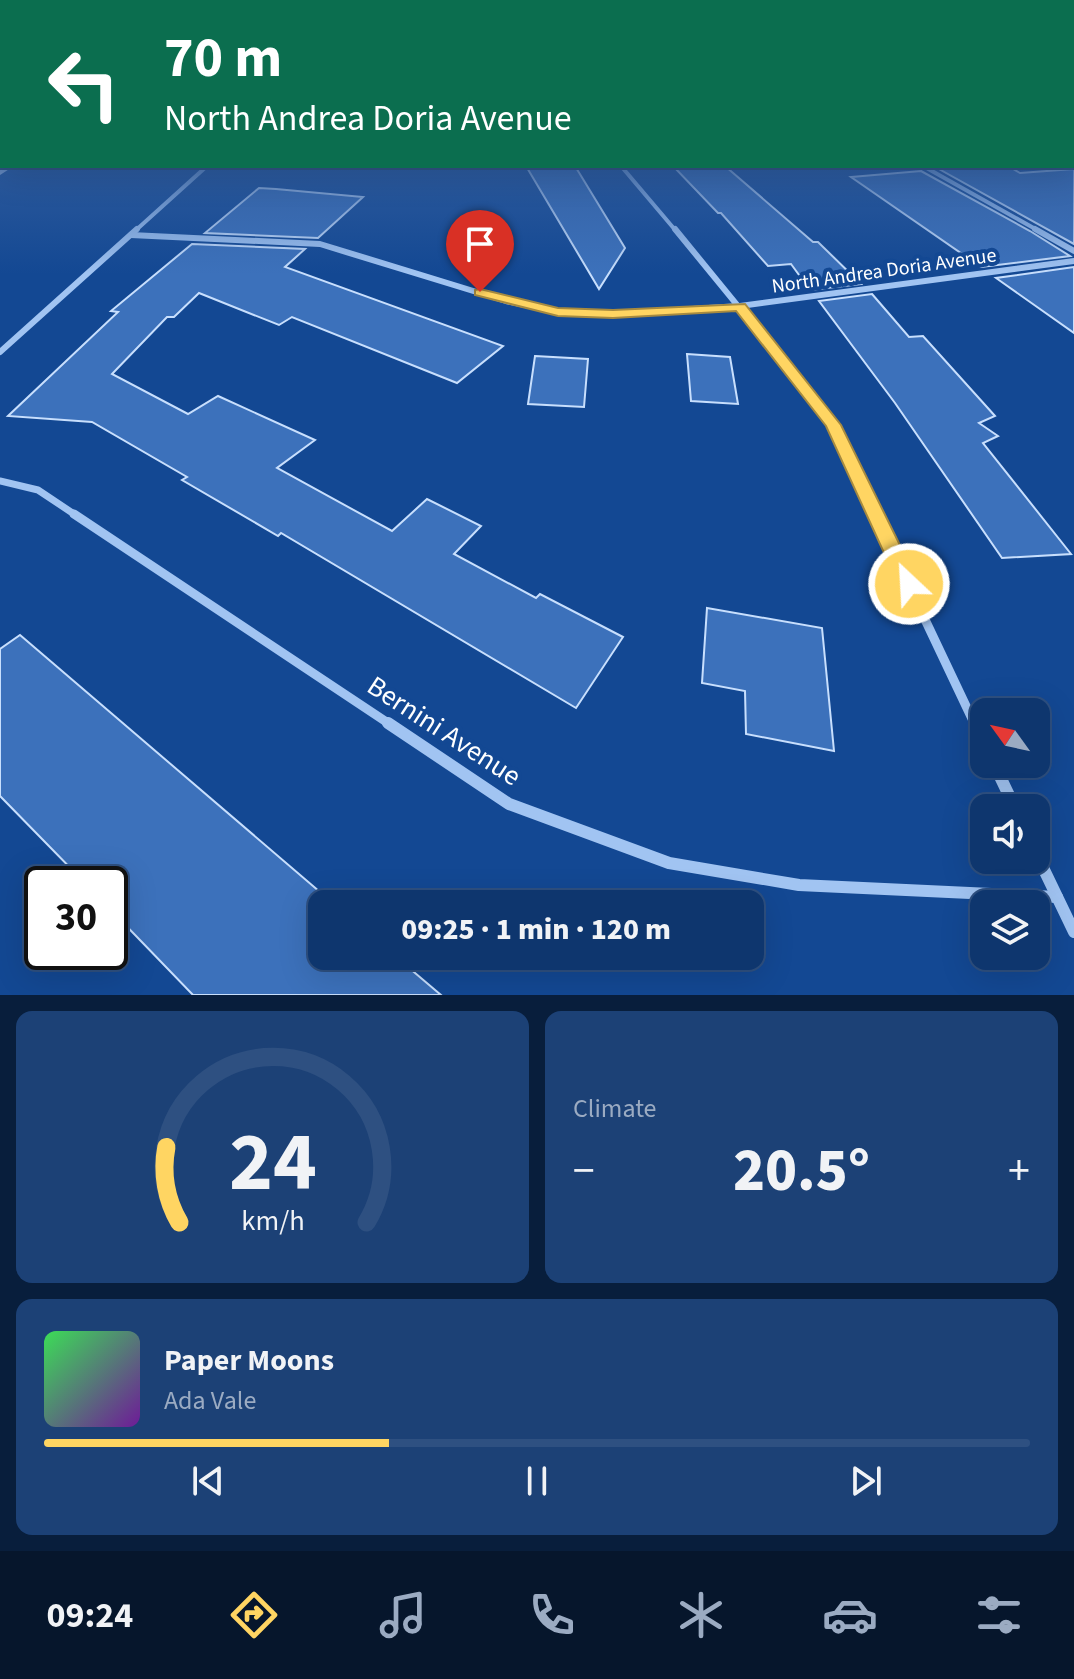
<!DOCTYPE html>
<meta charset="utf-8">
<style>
:root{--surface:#0e366e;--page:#1c4176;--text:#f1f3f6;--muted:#9babc2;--line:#2e5081;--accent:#ffd562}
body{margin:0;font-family:"Source Sans 3",sans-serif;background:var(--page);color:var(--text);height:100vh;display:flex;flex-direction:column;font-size:30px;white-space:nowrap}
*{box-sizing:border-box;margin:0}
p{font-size:26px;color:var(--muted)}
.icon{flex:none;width:44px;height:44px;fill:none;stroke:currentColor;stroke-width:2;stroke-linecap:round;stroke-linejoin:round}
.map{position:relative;height:995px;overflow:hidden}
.side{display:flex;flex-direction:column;gap:16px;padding:16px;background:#081e3c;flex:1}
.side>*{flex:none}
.banner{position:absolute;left:0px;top:0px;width:1074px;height:168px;box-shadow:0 8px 32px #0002,0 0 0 2px var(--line);background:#0b6e4f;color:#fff;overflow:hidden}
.needle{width:52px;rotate:303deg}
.controls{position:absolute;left:970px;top:698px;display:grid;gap:16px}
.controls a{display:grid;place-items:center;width:80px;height:80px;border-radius:16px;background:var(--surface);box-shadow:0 8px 32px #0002,0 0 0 2px var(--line);font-size:40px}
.speed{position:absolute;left:24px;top:866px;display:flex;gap:16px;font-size:40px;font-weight:700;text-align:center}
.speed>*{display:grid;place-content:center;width:104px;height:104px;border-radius:50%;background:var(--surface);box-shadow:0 8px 32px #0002,0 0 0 2px var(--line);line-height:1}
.speed .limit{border:4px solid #111;border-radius:12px;background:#fff;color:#111}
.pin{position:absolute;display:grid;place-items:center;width:68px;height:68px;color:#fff;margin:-82px -34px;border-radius:50% 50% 50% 0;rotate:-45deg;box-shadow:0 0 8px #0007}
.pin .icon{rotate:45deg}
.me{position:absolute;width:88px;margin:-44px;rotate:335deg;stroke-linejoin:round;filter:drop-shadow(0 0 6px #0008)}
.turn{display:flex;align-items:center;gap:28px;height:168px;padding:0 32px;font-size:36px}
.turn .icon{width:104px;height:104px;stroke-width:2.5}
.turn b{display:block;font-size:56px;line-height:68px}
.big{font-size:60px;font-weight:800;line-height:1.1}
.side .widget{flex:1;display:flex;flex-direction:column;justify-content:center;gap:12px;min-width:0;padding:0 28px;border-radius:16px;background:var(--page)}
.side .dial{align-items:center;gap:0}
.dial svg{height:208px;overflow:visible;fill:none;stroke:var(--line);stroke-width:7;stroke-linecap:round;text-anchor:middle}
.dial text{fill:var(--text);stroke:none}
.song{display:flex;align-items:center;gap:24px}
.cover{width:96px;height:96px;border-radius:12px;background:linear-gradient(135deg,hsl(130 70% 55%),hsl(280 70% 35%))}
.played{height:8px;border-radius:4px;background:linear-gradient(90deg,var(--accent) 35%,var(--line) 35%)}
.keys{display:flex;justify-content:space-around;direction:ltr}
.heat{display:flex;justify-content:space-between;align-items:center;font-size:44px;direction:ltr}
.side .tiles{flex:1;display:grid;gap:16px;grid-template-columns:1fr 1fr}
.widget:last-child{grid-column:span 2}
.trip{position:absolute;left:308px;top:890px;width:456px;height:80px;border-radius:16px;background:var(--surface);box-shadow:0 8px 32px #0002,0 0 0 2px var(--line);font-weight:800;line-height:80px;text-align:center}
.tabs{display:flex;height:128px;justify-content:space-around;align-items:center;background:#06162c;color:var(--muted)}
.tabs .icon{width:56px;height:56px}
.tabs .current{color:var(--accent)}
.tabs b{font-size:36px;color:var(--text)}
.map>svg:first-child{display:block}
.building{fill:#3c71bb;stroke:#c8dffd;stroke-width:2}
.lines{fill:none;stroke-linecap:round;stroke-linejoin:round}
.minor-far4{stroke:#a1c4f2;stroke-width:4}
.minor-far3{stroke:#a1c4f2;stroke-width:6}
.minor-far2{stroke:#a1c4f2;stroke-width:7}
.minor-far1{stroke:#a1c4f2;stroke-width:9}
.minor{stroke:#a1c4f2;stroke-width:12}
.secondary{fill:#d0e2fc;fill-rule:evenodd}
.route{fill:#ffd562;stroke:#a68a40;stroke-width:2}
.labels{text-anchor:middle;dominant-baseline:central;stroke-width:8;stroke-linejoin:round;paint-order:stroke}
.far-street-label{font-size:20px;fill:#fff;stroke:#134893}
.near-street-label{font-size:28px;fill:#fff;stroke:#134893}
</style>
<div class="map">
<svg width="1074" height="995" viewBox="0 0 1074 995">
<rect width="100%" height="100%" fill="#134893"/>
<g class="building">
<polygon points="526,166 575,166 625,248 599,289"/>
<polygon points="673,166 725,166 813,242 818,242 861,284 810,290 791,264 768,266 721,213 718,213"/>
<polygon points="977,166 1008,166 1020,173 1074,169 1074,244 939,169"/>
<polygon points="921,171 1030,231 1070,256 981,267 851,177"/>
<polygon points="259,188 276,189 363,197 318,238 205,233"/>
<polygon points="192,244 305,249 285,267 503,346 457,383 292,317 279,325 199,293 174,317 167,317 112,374 188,414 218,396 315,440 277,468 392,531 427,499 481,526 454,554 536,598 540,594 623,637 576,708 281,533 278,536 182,480 187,477 92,422 8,416 118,312 111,311"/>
<polygon points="1074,267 1074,333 996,278"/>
<polygon points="872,294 909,337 923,336 995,416 979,423 998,436 983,443 1071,554 1002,558 895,403 819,301"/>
<polygon points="687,354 730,357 738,404 691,401"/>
<polygon points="535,356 588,359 584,407 528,404"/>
<polygon points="707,608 822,628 834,751 746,734 745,691 702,683"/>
<polygon points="20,635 334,904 322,904 322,956 395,956 441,995 193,995 110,909 110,884 86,884 0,796 0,649"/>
</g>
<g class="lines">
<g class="minor-far4">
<polyline points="621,166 676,231"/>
<polyline points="923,166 1039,231"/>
<polyline points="135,231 207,166"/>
</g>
<g class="minor-far3">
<polyline points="675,229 778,355"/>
<polyline points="1035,229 1074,251"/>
<polyline points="131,235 320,244 506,301 558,312 613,314 740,306 1074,261"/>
<polyline points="0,352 137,229"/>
</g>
<g class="minor-far2">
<polyline points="777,353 833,425 876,516"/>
<polyline points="0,481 38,490 77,516"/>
</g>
<g class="minor-far1">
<polyline points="74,514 391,725"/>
<polyline points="875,514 975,725"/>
</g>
<g class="minor">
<polyline points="388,723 509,804 669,863 799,885 1057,897"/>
<polyline points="974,723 984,744"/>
<polyline points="994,764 1015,808"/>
<polyline points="1036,853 1074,932"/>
</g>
<polygon class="secondary" points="4,166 14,166 0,175 0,168"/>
</g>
<linearGradient id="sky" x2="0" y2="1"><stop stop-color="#0a2851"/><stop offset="0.49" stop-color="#335e9e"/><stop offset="1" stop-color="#335e9e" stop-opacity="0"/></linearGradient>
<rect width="1074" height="274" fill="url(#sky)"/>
<polygon class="route" points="480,289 558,308 613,310 745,304 841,425 919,584 916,590 901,590 826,426 736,311 613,318 558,316 475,295 475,290"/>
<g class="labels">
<g class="far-street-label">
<text transform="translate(884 271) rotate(-8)">North Andrea Doria Avenue</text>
</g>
<g class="near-street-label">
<text transform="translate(444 731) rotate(33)">Bernini Avenue</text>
</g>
</g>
</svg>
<div class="controls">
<a><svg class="needle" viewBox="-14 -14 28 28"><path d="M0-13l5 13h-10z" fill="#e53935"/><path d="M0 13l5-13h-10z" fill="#9babc2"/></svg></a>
<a><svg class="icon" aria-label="sound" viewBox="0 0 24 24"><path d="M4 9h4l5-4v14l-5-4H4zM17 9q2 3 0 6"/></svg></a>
<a><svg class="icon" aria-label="layers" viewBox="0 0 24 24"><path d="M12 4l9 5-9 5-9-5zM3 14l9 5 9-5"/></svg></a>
</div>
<div class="speed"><div class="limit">30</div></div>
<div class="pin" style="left:480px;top:292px;background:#d93025"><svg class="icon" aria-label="arrive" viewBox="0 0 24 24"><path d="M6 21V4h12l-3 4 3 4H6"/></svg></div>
<svg class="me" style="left:909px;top:584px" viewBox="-20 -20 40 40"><circle r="17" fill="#ffd562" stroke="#fff" stroke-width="3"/><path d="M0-11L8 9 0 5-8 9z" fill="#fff"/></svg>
<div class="trip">09:25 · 1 min · 120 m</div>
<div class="banner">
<div class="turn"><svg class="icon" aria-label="left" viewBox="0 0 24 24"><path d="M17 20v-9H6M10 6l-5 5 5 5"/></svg><div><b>70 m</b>North Andrea Doria Avenue</div></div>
</div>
</div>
<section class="side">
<div class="tiles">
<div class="widget dial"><svg viewBox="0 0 100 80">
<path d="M14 69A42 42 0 1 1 86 69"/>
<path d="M14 69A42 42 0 0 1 9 40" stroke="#ffd562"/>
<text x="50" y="56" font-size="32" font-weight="700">24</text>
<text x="50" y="72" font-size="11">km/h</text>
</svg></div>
<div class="widget"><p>Climate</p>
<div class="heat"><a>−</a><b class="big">20.5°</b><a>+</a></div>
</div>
<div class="widget">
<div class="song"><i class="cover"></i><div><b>Paper Moons</b><p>Ada Vale</p></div></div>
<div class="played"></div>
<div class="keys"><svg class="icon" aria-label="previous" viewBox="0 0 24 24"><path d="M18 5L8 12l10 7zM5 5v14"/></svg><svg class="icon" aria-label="pause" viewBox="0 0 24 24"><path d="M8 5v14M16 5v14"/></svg><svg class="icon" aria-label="next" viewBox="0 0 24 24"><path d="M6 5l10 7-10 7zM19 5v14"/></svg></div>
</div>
</div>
</section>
<nav class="tabs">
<b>09:24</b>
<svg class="icon current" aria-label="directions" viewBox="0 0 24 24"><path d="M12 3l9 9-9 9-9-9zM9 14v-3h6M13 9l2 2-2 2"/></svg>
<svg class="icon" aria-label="music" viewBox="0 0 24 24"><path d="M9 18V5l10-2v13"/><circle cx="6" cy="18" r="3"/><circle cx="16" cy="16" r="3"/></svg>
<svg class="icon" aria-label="phone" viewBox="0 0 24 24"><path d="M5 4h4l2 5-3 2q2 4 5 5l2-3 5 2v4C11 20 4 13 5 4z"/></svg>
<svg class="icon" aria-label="climate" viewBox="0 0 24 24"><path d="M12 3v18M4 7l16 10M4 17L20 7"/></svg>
<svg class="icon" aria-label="car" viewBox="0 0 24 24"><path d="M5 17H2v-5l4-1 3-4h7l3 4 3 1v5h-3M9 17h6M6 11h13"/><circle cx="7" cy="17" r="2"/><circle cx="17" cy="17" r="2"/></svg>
<svg class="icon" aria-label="filters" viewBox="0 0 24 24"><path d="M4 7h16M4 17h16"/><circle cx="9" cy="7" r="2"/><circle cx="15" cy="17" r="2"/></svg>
</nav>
